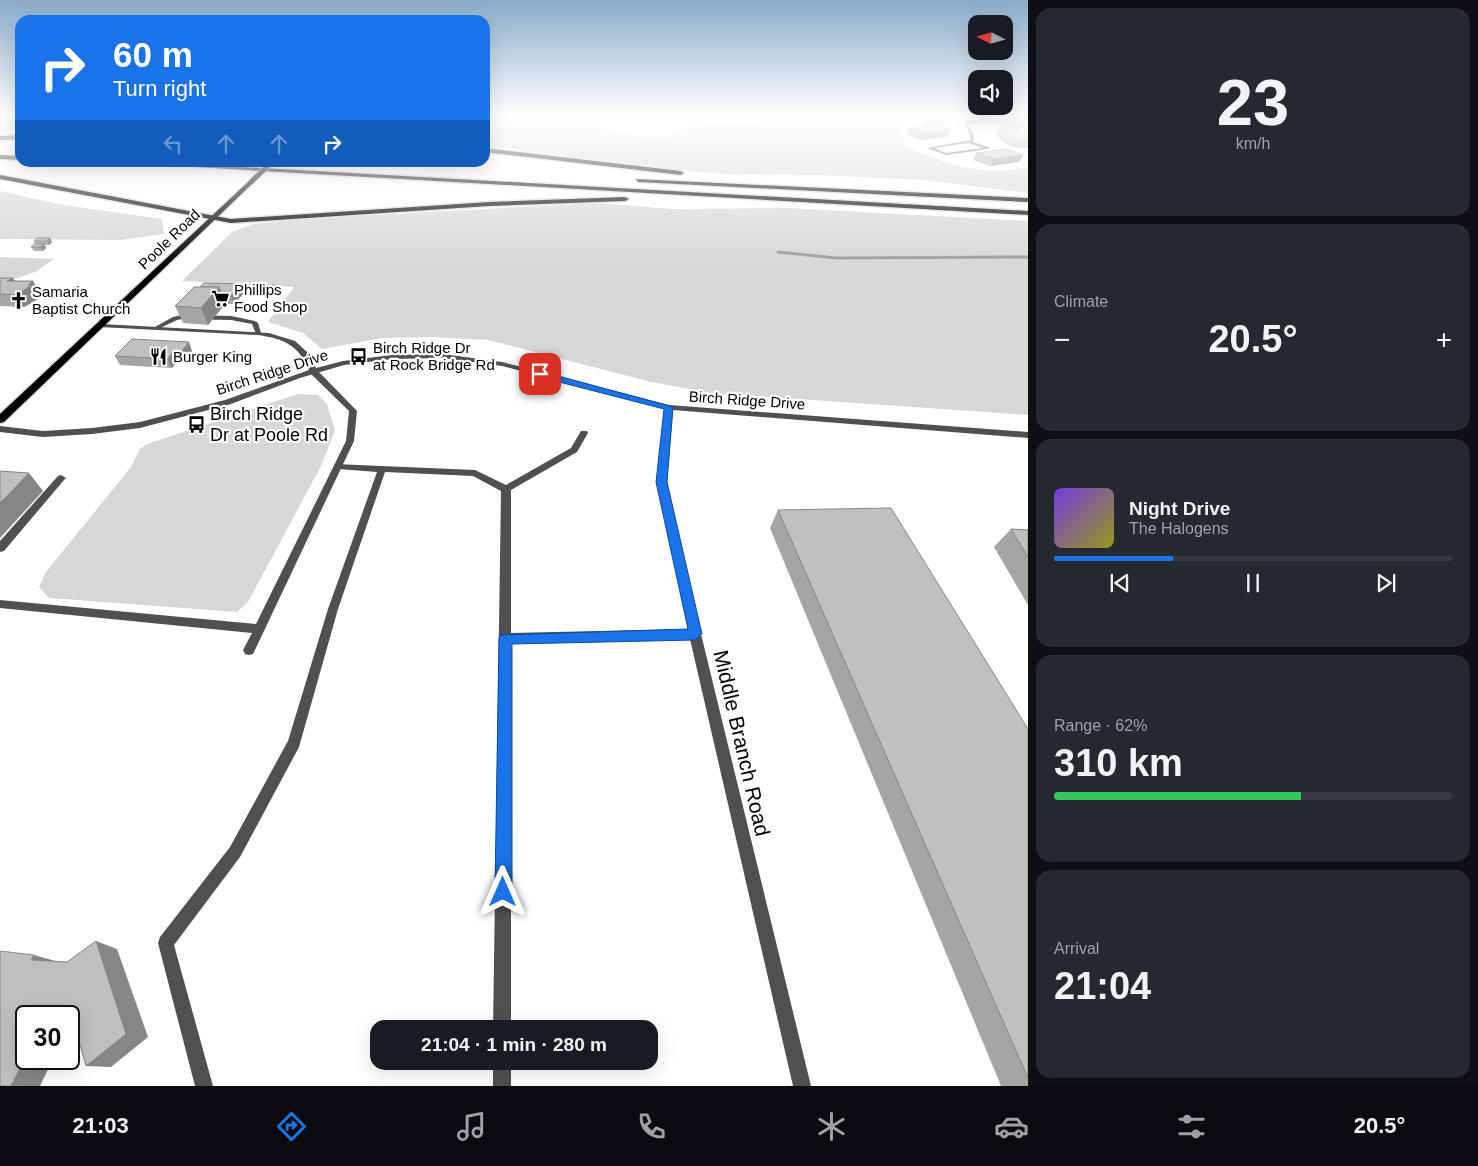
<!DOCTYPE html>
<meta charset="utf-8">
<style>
:root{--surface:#171b24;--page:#242831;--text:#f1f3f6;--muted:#9ea1a6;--line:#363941;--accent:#1a73e8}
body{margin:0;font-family:Helvetica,sans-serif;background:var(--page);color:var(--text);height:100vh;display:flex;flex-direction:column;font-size:19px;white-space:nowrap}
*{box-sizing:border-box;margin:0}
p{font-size:16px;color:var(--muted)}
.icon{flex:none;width:28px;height:28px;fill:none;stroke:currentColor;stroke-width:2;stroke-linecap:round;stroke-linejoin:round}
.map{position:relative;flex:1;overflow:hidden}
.side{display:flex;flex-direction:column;gap:8px;padding:8px;background:#0d0f14;width:450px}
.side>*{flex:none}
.hud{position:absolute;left:15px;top:15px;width:475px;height:152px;border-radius:15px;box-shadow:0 5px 20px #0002;background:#1a73e8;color:#fff;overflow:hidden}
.needle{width:32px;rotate:276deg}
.tools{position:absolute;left:968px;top:15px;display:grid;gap:10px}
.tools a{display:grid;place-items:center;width:45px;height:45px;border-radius:10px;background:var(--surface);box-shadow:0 5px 20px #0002;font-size:25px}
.speed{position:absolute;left:15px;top:1005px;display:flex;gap:10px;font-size:25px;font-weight:700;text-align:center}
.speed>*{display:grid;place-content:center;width:65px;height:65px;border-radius:50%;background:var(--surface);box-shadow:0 5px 20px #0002;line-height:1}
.speed .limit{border:2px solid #111;border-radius:8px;background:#fff;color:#111}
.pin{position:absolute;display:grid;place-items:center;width:42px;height:42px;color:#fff;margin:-21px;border-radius:10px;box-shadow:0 2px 8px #0006}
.me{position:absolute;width:55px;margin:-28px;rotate:0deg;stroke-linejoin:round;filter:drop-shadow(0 0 4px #0008)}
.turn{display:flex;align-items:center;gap:18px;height:105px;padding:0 15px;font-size:22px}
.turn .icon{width:65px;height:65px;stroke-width:2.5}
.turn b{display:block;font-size:35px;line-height:42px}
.lanes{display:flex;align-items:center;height:48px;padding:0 15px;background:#0003;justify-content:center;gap:25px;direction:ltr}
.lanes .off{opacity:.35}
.big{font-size:38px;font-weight:600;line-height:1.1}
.side .widget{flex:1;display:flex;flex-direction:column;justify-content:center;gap:8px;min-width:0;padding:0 18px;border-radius:15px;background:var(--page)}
.side .dial{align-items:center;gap:0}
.dial b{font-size:65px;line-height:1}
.song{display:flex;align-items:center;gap:15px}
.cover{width:60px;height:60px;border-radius:8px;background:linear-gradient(135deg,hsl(260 70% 55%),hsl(60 70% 35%))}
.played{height:5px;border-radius:2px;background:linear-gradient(90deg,var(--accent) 30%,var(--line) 30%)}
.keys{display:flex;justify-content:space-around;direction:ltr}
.heat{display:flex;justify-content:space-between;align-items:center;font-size:28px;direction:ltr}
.charge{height:8px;border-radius:4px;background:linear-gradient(90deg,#34c759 62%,var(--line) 0)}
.trip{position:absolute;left:370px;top:1020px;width:288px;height:50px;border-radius:15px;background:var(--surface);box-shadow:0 5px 20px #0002;font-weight:600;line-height:50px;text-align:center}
.tab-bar{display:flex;height:80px;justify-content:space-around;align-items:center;background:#090b0e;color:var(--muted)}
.tab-bar .icon{width:35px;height:35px}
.tab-bar .current{color:var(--accent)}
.tab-bar b{font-size:22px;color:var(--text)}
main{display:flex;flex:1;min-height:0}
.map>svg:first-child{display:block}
.green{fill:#d7d7d7}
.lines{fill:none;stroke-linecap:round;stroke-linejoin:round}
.stream{stroke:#9e9e9e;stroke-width:3}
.primary-casing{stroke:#dbdbdb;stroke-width:3}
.motorway-casing{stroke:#dbdbdb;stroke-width:3}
.service{fill:#505050;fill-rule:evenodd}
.minor{fill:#505050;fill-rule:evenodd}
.primary{fill:#000;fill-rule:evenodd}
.motorway{fill:#000;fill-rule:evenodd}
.primary-bridge-casing{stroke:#dbdbdb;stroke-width:6;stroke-linecap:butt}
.primary-bridge{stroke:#000;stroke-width:5}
.wall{fill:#a5a5a5}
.shaded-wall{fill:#868686}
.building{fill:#c0c0c0;stroke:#868686}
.route{fill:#1a73e8;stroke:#114b97}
.labels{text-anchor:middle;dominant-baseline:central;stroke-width:4.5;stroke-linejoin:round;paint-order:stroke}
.far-street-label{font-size:15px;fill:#000;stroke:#fff}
.far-poi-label{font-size:15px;fill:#000;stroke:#fff;text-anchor:start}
.poi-label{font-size:18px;fill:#000;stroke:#fff;text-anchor:start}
.near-street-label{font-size:21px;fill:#000;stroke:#fff}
</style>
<main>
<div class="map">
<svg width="1028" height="1086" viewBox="0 0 1028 1086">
<rect width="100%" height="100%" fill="#fff"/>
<g class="green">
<polygon points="0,115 20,115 20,130 0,131"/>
<path d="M485,115H579L597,127L640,137H672L671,131L715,123H759L765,119L804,115H895L894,117L902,132L906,146C943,165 987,177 1028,167V193L925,180L818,175L728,174L661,169L485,145Z"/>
<polygon points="0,191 58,204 162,219 164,234 120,240 0,239"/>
<polygon points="596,203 672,209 789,208 1028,221 1028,415 712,393 651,382 489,340 431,337 382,338 322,349 303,333 268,322 294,287 182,281 232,232 253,224 300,219"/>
<polygon points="0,257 54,259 35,272 0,284"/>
<polygon points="298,394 318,395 327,404 335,431 320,468 248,602 237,612 49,598 39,587 46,572 131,467 140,449 147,444"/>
</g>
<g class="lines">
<polyline class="stream" points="778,252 836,258 1028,257"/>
<defs>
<polygon id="primary" points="249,181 254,182 4,422 0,423 0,414"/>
<g id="motorway">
<polygon points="20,135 20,139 0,140 0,136"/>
<polygon points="485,148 681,171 684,173 681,175 485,152"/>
<polygon points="0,155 20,156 20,160 0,159"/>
<polygon points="107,162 154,162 1028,211 1028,215"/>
<polygon points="0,175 231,219 489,202 625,197 629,199 625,201 489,206 231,223 0,179"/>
<polygon points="636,179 1028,198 1028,202 638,182"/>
</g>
</defs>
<use href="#primary" class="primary-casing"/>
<use href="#motorway" class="motorway-casing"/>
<g class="service">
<polygon points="182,315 231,316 255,321 258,323 261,333 256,334 252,324 231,320 182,319 177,320 158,329 153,328 173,317"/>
<polygon points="311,370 317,370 357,411 354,441 253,654 249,655 245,654 243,650 252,633 0,608 0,600 256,624 346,441 349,411 311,374"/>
<polygon points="61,475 66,478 64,480 4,551 0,552 0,541 58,476"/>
</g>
<g class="minor">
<path d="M994,115H1001L968,125L974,135L973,142L989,147V149L946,155L927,148L970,140V135L965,123ZM969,143L982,148L946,153L934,148Z"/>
<path d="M101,324L269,333L295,341L307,352L316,368L343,361L392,355L443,354L502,362L669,405L1028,432V438L673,410L667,482L701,634L811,1086H793L690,639L511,643V1029H493L501,491L473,476L385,472L338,609L299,747L240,857L174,945L213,1086H195L158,943L160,937L230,847L288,741L328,609L377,472L338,469L334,466L335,464L475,470L506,485L571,448L581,431H587L588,433L577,452L511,490V633L688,629L657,482L665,408L502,366L443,358L392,359L344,365L300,378L231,404L140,428L92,434L43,437L0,432V426L43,431L92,428L140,422L225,400L309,370C298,345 285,339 258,335L99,327V325Z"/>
<rect x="493" y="1061" width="18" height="25"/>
</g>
<use href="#primary" class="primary"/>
<use href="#motorway" class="motorway"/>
<defs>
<polyline id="primary-bridge" points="251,182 272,162"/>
</defs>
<use href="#primary-bridge" class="primary-bridge-casing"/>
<use href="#primary-bridge" class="primary-bridge"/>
</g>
<g class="wall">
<polygon points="924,115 945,115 946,121 943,127 948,136 921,140 907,135 909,129 932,126 924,125"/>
<polygon points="1028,115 1016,130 1002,125 1005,119"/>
<polygon points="999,129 1028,136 1028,148 1011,147 996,136"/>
<polygon points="976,153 1023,155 1019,162 990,166 973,160"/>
<polygon points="50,238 52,242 49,245 45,245 46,248 43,251 34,251 31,247 35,244 34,241"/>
<polygon points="0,278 15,281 33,281 41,294 38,296 40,298 24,307 0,306"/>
<polygon points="275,285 276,289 275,292 258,293 257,289"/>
<polygon points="194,287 244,293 234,304 225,304 208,325 183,323 175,306"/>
<polygon points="132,339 192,351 185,360 178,360 172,368 120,365 115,356"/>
<polygon points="778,510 1028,729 1028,1086 1001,1086 770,528"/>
<polygon points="1011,529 1028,530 1028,605 994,547"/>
</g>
<g class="shaded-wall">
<polygon points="1028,122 1028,127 1016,130 1020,123"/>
<polygon points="951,130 948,136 921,140 923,134"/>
<polygon points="1023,155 1019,162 990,166 994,159"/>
<polygon points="50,238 52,242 49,245 47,241"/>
<polygon points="44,244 46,248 43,251 40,247"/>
<polygon points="13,278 20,290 7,281"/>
<polygon points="33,281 41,294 38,296 40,298 24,307 16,295"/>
<polygon points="241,284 244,293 234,304 231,296"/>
<polygon points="219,287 225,304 208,325 201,308"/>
<polygon points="189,342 192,351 185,360 181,352"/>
<polygon points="174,351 178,360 172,368 167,359"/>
<polygon points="29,473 43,491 0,538 0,503"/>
<polygon points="96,941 117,949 148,1037 111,1067 86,1066"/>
<polygon points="34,955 59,962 31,960"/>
<polygon points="74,1023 81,1039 69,1037 69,1026"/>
<polygon points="26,1056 26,1059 53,1059 40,1086 11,1086"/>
</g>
<g class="building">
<polygon points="926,115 945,115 946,121 926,119"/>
<polygon points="1024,115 1028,115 1028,122 1020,123 1005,119"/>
<polygon points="937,125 951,130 923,134 909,129"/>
<polygon points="999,129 1019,130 1028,136 1028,141 1015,141"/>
<polygon points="1006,149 1023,155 994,159 976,153"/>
<polygon points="37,238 50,238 47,241 34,241"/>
<polygon points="35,244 44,244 40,247 31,247"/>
<polygon points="0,278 13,278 7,281 33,281 28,285 32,285 16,295 0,294"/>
<polygon points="204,283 241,284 231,296 222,296 219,287 200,287"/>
<polygon points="275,285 274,288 257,289 258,286"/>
<polygon points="194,287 219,287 201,308 175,306"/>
<polygon points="132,339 189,342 181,352 174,351 167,359 115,356"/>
<polygon points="0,471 29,473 0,503"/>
<polygon points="891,508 1028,729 1028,1078 778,510"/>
<polygon points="1011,529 1028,530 1028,557"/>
<polygon points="96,941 126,1034 86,1066 74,1023 69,1026 69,1016 26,1016 26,1056 11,1086 0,1086 0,951 34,955 31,960 67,962"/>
</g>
<linearGradient id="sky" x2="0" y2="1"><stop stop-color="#8aabca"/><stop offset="0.43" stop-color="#fff"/><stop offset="1" stop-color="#fff" stop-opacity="0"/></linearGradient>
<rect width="1028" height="267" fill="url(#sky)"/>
<polygon class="route" points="540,371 673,407 667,482 702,634 695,640 512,644 512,892 509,898 503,901 497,898 495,892 499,638 501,635 688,629 656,482 664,409 536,376 536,372"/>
<defs>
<symbol id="supermarket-bare" viewBox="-9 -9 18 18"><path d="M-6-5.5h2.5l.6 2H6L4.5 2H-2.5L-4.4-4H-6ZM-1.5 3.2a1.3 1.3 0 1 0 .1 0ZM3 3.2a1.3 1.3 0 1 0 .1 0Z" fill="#000" stroke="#fff" stroke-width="2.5" paint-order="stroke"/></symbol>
<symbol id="church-bare" viewBox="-9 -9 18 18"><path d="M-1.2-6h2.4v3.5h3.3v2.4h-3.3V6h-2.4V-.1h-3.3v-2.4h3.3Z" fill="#000" stroke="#fff" stroke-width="2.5" paint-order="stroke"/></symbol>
<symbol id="restaurant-bare" viewBox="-9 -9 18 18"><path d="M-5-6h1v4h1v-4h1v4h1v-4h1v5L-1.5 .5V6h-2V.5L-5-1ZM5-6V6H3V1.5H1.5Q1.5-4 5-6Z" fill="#000" stroke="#fff" stroke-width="2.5" paint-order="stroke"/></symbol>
<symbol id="bus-bare" viewBox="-9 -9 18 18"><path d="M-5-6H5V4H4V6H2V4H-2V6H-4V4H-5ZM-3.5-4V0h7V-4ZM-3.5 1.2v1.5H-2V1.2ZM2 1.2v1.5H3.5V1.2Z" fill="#000" stroke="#fff" stroke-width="2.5" paint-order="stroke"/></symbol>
</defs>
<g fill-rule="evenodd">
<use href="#supermarket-bare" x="208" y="286" width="25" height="25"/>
<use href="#church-bare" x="6" y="288" width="25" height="25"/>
<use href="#restaurant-bare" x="146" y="344" width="25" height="25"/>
<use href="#bus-bare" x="346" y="344" width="25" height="25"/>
<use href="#bus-bare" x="184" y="412" width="25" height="25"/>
</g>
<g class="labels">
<g class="far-street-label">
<text transform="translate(169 239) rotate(-44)">Poole Road</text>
<text transform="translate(272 372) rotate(-18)">Birch Ridge Drive</text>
<text transform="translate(747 400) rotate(4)">Birch Ridge Drive</text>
</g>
<g class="far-poi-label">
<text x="234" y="289">Phillips<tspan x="234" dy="17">Food Shop</tspan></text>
<text x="32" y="291">Samaria<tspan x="32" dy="17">Baptist Church</tspan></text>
<text x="373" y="347">Birch Ridge Dr<tspan x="373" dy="17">at Rock Bridge Rd</tspan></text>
<text x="173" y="356">Burger King</text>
</g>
<g class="poi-label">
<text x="210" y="414">Birch Ridge<tspan x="210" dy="21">Dr at Poole Rd</tspan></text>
</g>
<g class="near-street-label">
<text transform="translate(742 743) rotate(77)">Middle Branch Road</text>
</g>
</g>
</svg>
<div class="tools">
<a><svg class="needle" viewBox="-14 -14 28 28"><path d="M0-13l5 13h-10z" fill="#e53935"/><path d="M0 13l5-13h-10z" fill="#9ea1a6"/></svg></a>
<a><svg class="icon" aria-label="sound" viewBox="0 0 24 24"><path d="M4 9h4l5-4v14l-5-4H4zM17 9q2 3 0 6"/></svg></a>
</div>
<div class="speed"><div class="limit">30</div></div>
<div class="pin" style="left:540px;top:374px;background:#d93025"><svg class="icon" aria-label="arrive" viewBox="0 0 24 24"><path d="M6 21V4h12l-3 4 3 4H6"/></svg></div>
<svg class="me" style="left:503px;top:892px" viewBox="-20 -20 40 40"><path d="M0-17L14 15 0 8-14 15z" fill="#1a73e8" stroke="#fff" stroke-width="4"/></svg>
<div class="trip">21:04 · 1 min · 280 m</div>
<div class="hud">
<div class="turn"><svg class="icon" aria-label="right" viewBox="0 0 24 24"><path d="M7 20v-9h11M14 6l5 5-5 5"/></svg><div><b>60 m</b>Turn right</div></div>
<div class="lanes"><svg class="icon off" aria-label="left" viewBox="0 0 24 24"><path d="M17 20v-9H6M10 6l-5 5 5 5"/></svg><svg class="icon off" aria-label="ahead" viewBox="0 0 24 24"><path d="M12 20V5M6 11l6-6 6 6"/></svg><svg class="icon off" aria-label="ahead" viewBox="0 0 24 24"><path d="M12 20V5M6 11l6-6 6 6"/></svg><svg class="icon" aria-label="right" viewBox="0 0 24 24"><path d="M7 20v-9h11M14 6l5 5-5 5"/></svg></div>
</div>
</div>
<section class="side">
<div class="widget dial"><b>23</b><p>km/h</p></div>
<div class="widget"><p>Climate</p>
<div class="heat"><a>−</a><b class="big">20.5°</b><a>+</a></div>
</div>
<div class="widget">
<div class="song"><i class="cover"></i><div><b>Night Drive</b><p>The Halogens</p></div></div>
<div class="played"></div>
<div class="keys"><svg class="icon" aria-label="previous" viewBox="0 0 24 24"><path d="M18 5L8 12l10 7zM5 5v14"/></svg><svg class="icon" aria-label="pause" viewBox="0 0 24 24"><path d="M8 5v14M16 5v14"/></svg><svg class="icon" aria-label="next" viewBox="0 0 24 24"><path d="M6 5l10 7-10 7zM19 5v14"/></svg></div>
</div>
<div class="widget"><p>Range · 62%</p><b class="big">310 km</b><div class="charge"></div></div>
<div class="widget"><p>Arrival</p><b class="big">21:04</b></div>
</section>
</main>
<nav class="tab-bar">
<b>21:03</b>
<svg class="icon current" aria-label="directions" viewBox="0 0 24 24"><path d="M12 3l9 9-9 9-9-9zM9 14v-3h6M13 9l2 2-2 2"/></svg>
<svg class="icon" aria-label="music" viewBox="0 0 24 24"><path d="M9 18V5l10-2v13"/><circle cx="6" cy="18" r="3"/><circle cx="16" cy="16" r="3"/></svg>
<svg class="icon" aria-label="phone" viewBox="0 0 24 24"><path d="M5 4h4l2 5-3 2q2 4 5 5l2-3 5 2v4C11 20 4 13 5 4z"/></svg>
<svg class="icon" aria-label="climate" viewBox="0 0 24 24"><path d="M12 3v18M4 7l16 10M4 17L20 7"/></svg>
<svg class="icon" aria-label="car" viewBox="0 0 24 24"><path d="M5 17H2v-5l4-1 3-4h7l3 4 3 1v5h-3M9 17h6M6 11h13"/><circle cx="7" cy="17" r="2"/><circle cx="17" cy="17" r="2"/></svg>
<svg class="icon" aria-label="filters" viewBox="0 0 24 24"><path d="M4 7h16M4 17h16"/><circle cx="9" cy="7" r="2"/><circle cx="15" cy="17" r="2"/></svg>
<b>20.5°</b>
</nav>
